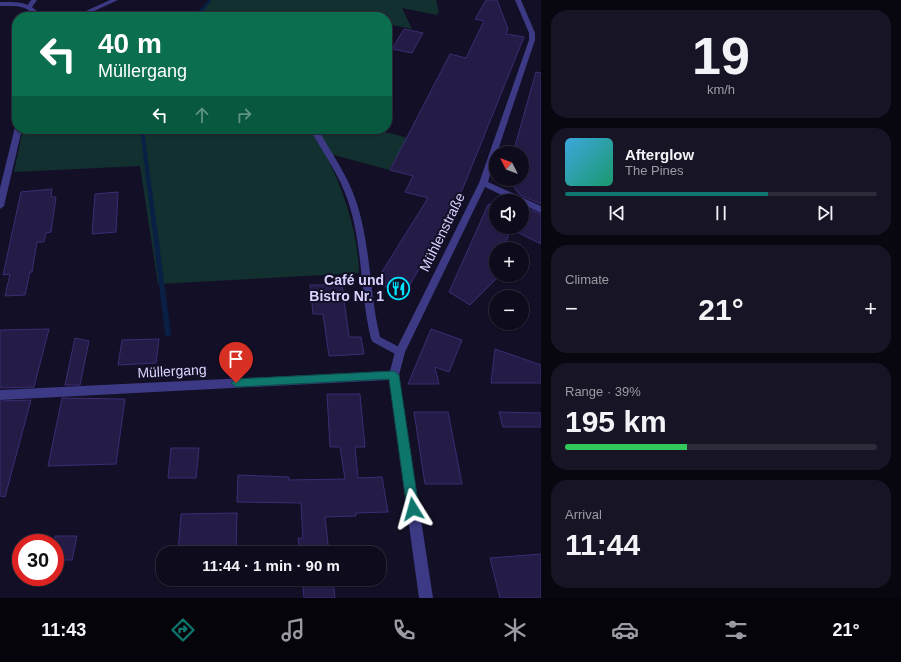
<!DOCTYPE html>
<meta charset="utf-8">
<style>
:root{--surface:#0e0b1c;--page:#171425;--text:#f1f3f6;--muted:#9b9ba3;--line:#2e2b3b;--accent:#0f766e}
body{margin:0;font-family:Arial,sans-serif;background:var(--page);color:var(--text);height:100vh;display:flex;flex-direction:column;font-size:15px;white-space:nowrap}
*{box-sizing:border-box;margin:0}
p{font-size:13px;color:var(--muted)}
.icon{flex:none;width:22px;height:22px;fill:none;stroke:currentColor;stroke-width:2;stroke-linecap:round;stroke-linejoin:round}
.map{position:relative;flex:1;overflow:hidden}
.sheet{display:flex;flex-direction:column;gap:10px;padding:10px;background:#08060f;width:360px}
.sheet>*{flex:none}
.banner{position:absolute;left:12px;top:12px;width:380px;height:122px;border-radius:16px;box-shadow:0 1px 3px #0004,0 0 0 1px var(--line);background:#0b6e4f;color:#fff;overflow:hidden}
.needle{width:26px;rotate:312deg}
.fabs{position:absolute;left:489px;top:146px;display:grid;gap:8px}
.fabs a{display:grid;place-items:center;width:40px;height:40px;border-radius:50%;background:var(--surface);box-shadow:0 1px 3px #0004,0 0 0 1px var(--line);font-size:20px}
.speed{position:absolute;left:12px;top:534px;display:flex;gap:8px;font-size:20px;font-weight:700;text-align:center}
.speed>*{display:grid;place-content:center;width:52px;height:52px;border-radius:50%;background:var(--surface);box-shadow:0 1px 3px #0004,0 0 0 1px var(--line);line-height:1}
.speed .limit{border:6px solid #d22;background:#fff;color:#111}
.pin{position:absolute;display:grid;place-items:center;width:34px;height:34px;color:#fff;margin:-41px -17px;border-radius:50% 50% 50% 0;rotate:-45deg;box-shadow:0 0 4px #0007}
.pin .icon{rotate:45deg}
.me{position:absolute;width:44px;margin:-22px;rotate:352deg;stroke-linejoin:round;filter:drop-shadow(0 0 3px #0008)}
.turn{display:flex;align-items:center;gap:14px;height:84px;padding:0 20px;font-size:18px}
.turn .icon{width:52px;height:52px;stroke-width:2.5}
.turn b{display:block;font-size:28px;line-height:34px}
.lanes{display:flex;align-items:center;height:38px;padding:0 20px;background:#0003;justify-content:center;gap:20px;direction:ltr}
.lanes .off{opacity:.35}
.big{font-size:30px;font-weight:700;line-height:1.1}
.sheet .widget{flex:1;display:flex;flex-direction:column;justify-content:center;gap:6px;min-width:0;padding:0 14px;border-radius:16px;background:var(--page)}
.sheet .dial{align-items:center;gap:0}
.dial b{font-size:52px;line-height:1}
.song{display:flex;align-items:center;gap:12px}
.cover{width:48px;height:48px;border-radius:6px;background:linear-gradient(135deg,hsl(200 70% 55%),hsl(160 70% 35%))}
.played{height:4px;border-radius:2px;background:linear-gradient(90deg,var(--accent) 65%,var(--line) 65%)}
.keys{display:flex;justify-content:space-around;direction:ltr}
.heat{display:flex;justify-content:space-between;align-items:center;font-size:22px;direction:ltr}
.charge{height:6px;border-radius:3px;background:linear-gradient(90deg,#34c759 39%,var(--line) 0)}
.trip{position:absolute;left:156px;top:546px;width:230px;height:40px;border-radius:16px;background:var(--surface);box-shadow:0 1px 3px #0004,0 0 0 1px var(--line);font-weight:700;line-height:40px;text-align:center}
.tab-bar{display:flex;height:64px;justify-content:space-around;align-items:center;background:#06040b;color:var(--muted)}
.tab-bar .icon{width:28px;height:28px}
.tab-bar .selected{color:var(--accent)}
.tab-bar b{font-size:18px;color:var(--text)}
main{display:flex;flex:1;min-height:0}
.map>svg:first-child{display:block}
.green{fill:#12302f}
.lines{fill:none;stroke-linecap:round;stroke-linejoin:round}
.stream{fill:#0a1f44;fill-rule:evenodd}
.building{fill:#241b47;stroke:#3b2d73}
.service{fill:#3d3a85;fill-rule:evenodd}
.minor{fill:#3d3a85;fill-rule:evenodd}
.route{fill:#0f766e;stroke:#0a4d48}
.labels{text-anchor:middle;dominant-baseline:central;stroke-width:4;stroke-linejoin:round;paint-order:stroke}
.street-label{font-size:14px;fill:#d9d4ff;stroke:#130f26}
.poi-label{font-size:14px;font-weight:bold;fill:#d9d4ff;stroke:#130f26;text-anchor:end}
</style>
<main>
<div class="map">
<svg width="541" height="598" viewBox="0 0 541 598">
<rect width="100%" height="100%" fill="#130f26"/>
<g class="green">
<path d="M209,0H436L439,12L437,15L402,8L412,29L387,24V17H184C196,16 202,8 209,0Z"/>
<path d="M23,129H382L381,131L408,138L389,170L334,155L328,159C345,194 358,234 359,273L158,284L140,166L14,172Z"/>
</g>
<g class="lines">
<g class="stream">
<path d="M208,0H212C206,7 200,17 190,17L200,10Z"/>
<polygon points="140,129 144,129 171,334 170,336 166,336 165,334"/>
</g>
</g>
<g class="building">
<polygon points="486,0 497,0 508,29 506,34 524,37 463,188 405,294 375,283 428,198 405,192 413,176 390,170 450,54 466,58 484,21 475,19"/>
<polygon points="404,29 423,33 412,53 392,49"/>
<polygon points="536,72 541,73 541,204 520,195 508,179 522,179 522,153 513,153"/>
<polygon points="52,189 51,197 56,197 51,232 46,233 44,242 37,242 32,272 30,272 25,295 5,296 10,274 3,275 21,192"/>
<polygon points="118,192 116,232 92,234 95,194"/>
<polygon points="496,202 496,227 522,227 522,206 541,214 541,244 511,229 503,249 496,249 496,265 492,275 500,275 470,305 449,292 488,205"/>
<polygon points="310,285 342,285 349,337 361,337 364,354 329,356 323,314 313,314"/>
<polygon points="49,329 34,387 0,388 0,330"/>
<polygon points="431,329 462,340 449,372 435,367 439,384 408,384"/>
<polygon points="75,338 89,341 80,385 65,385"/>
<polygon points="159,339 156,363 118,365 122,340"/>
<polygon points="495,349 541,365 541,383 491,383"/>
<polygon points="327,394 360,394 365,447 355,447 358,478 382,477 388,512 356,513 356,516 325,517 329,553 300,553 298,538 303,538 301,503 237,502 238,475 289,477 289,480 345,479 340,447 330,447"/>
<polygon points="62,398 125,399 116,464 48,466"/>
<polygon points="31,400 5,497 0,496 0,401"/>
<polygon points="414,412 448,412 462,484 425,484"/>
<polygon points="499,412 541,413 541,427 503,427"/>
<polygon points="171,448 199,448 196,478 168,478"/>
<polygon points="237,513 236,552 178,553 181,514"/>
<polygon points="55,536 77,536 72,560 55,560"/>
<polygon points="541,554 541,598 500,598 490,558"/>
<polygon points="302,579 333,579 335,598 304,598"/>
</g>
<g class="lines">
<g class="service">
<polygon points="31,0 37,0 32,7 28,7 27,6"/>
<polygon points="110,0 118,0 81,17 73,17"/>
<path d="M313,130H317L319,131C332,154 348,176 356,201C371,245 369,292 380,337L403,349L405,352L403,355H397L373,342L371,339C360,294 363,245 348,201C340,176 324,154 311,131Z"/>
</g>
<g class="minor">
<polygon points="515,0 521,0 535,33 535,40 497,153 496,153 488,182 541,206 541,213 522,204 522,201 514,201 485,187 405,352 399,375 433,598 419,598 389,380 0,400 0,390 390,371 395,352 479,183 529,40 529,33"/>
<path d="M0,2C17,2 32,1 41,17H35C27,4 14,6 0,6Z"/>
<polygon points="15,127 22,129 4,206 0,209 0,188"/>
</g>
</g>
<polygon class="route" points="394,371 399,375 419,509 417,513 413,514 409,513 407,509 389,379 236,387 231,383 236,379"/>
<defs>
<symbol id="restaurant-ring" viewBox="-11 -11 22 22"><circle r="9.5" fill="#130f26" stroke="#00e5ff" stroke-width="1.5"/><path d="M-5-6h1v4h1v-4h1v4h1v-4h1v5L-1.5 .5V6h-2V.5L-5-1ZM5-6V6H3V1.5H1.5Q1.5-4 5-6Z" fill="#00e5ff"/></symbol>
</defs>
<g fill-rule="evenodd">
<use href="#restaurant-ring" x="386" y="276" width="25" height="25"/>
</g>
<g class="labels">
<g class="street-label">
<text transform="translate(442 232) rotate(-64)">Mühlenstraße</text>
<text transform="translate(172 371) rotate(-3)">Müllergang</text>
</g>
<g class="poi-label">
<text x="384" y="280">Café und<tspan x="384" dy="16">Bistro Nr. 1</tspan></text>
</g>
</g>
</svg>
<div class="fabs">
<a><svg class="needle" viewBox="-14 -14 28 28"><path d="M0-13l5 13h-10z" fill="#e53935"/><path d="M0 13l5-13h-10z" fill="#9b9ba3"/></svg></a>
<a><svg class="icon" aria-label="sound" viewBox="0 0 24 24"><path d="M4 9h4l5-4v14l-5-4H4zM17 9q2 3 0 6"/></svg></a>
<a>+</a>
<a>−</a>
</div>
<div class="speed"><div class="limit">30</div></div>
<div class="pin" style="left:236px;top:383px;background:#d93025"><svg class="icon" aria-label="arrive" viewBox="0 0 24 24"><path d="M6 21V4h12l-3 4 3 4H6"/></svg></div>
<svg class="me" style="left:413px;top:509px" viewBox="-20 -20 40 40"><path d="M0-17L14 15 0 8-14 15z" fill="#0f766e" stroke="#fff" stroke-width="4"/></svg>
<div class="trip">11:44 · 1 min · 90 m</div>
<div class="banner">
<div class="turn"><svg class="icon" aria-label="left" viewBox="0 0 24 24"><path d="M17 20v-9H6M10 6l-5 5 5 5"/></svg><div><b>40 m</b>Müllergang</div></div>
<div class="lanes"><svg class="icon" aria-label="left" viewBox="0 0 24 24"><path d="M17 20v-9H6M10 6l-5 5 5 5"/></svg><svg class="icon off" aria-label="ahead" viewBox="0 0 24 24"><path d="M12 20V5M6 11l6-6 6 6"/></svg><svg class="icon off" aria-label="right" viewBox="0 0 24 24"><path d="M7 20v-9h11M14 6l5 5-5 5"/></svg></div>
</div>
</div>
<section class="sheet">
<div class="widget dial"><b>19</b><p>km/h</p></div>
<div class="widget">
<div class="song"><i class="cover"></i><div><b>Afterglow</b><p>The Pines</p></div></div>
<div class="played"></div>
<div class="keys"><svg class="icon" aria-label="previous" viewBox="0 0 24 24"><path d="M18 5L8 12l10 7zM5 5v14"/></svg><svg class="icon" aria-label="pause" viewBox="0 0 24 24"><path d="M8 5v14M16 5v14"/></svg><svg class="icon" aria-label="next" viewBox="0 0 24 24"><path d="M6 5l10 7-10 7zM19 5v14"/></svg></div>
</div>
<div class="widget"><p>Climate</p>
<div class="heat"><a>−</a><b class="big">21°</b><a>+</a></div>
</div>
<div class="widget"><p>Range · 39%</p><b class="big">195 km</b><div class="charge"></div></div>
<div class="widget"><p>Arrival</p><b class="big">11:44</b></div>
</section>
</main>
<nav class="tab-bar">
<b>11:43</b>
<svg class="icon selected" aria-label="directions" viewBox="0 0 24 24"><path d="M12 3l9 9-9 9-9-9zM9 14v-3h6M13 9l2 2-2 2"/></svg>
<svg class="icon" aria-label="music" viewBox="0 0 24 24"><path d="M9 18V5l10-2v13"/><circle cx="6" cy="18" r="3"/><circle cx="16" cy="16" r="3"/></svg>
<svg class="icon" aria-label="phone" viewBox="0 0 24 24"><path d="M5 4h4l2 5-3 2q2 4 5 5l2-3 5 2v4C11 20 4 13 5 4z"/></svg>
<svg class="icon" aria-label="climate" viewBox="0 0 24 24"><path d="M12 3v18M4 7l16 10M4 17L20 7"/></svg>
<svg class="icon" aria-label="car" viewBox="0 0 24 24"><path d="M5 17H2v-5l4-1 3-4h7l3 4 3 1v5h-3M9 17h6M6 11h13"/><circle cx="7" cy="17" r="2"/><circle cx="17" cy="17" r="2"/></svg>
<svg class="icon" aria-label="filters" viewBox="0 0 24 24"><path d="M4 7h16M4 17h16"/><circle cx="9" cy="7" r="2"/><circle cx="15" cy="17" r="2"/></svg>
<b>21°</b>
</nav>
